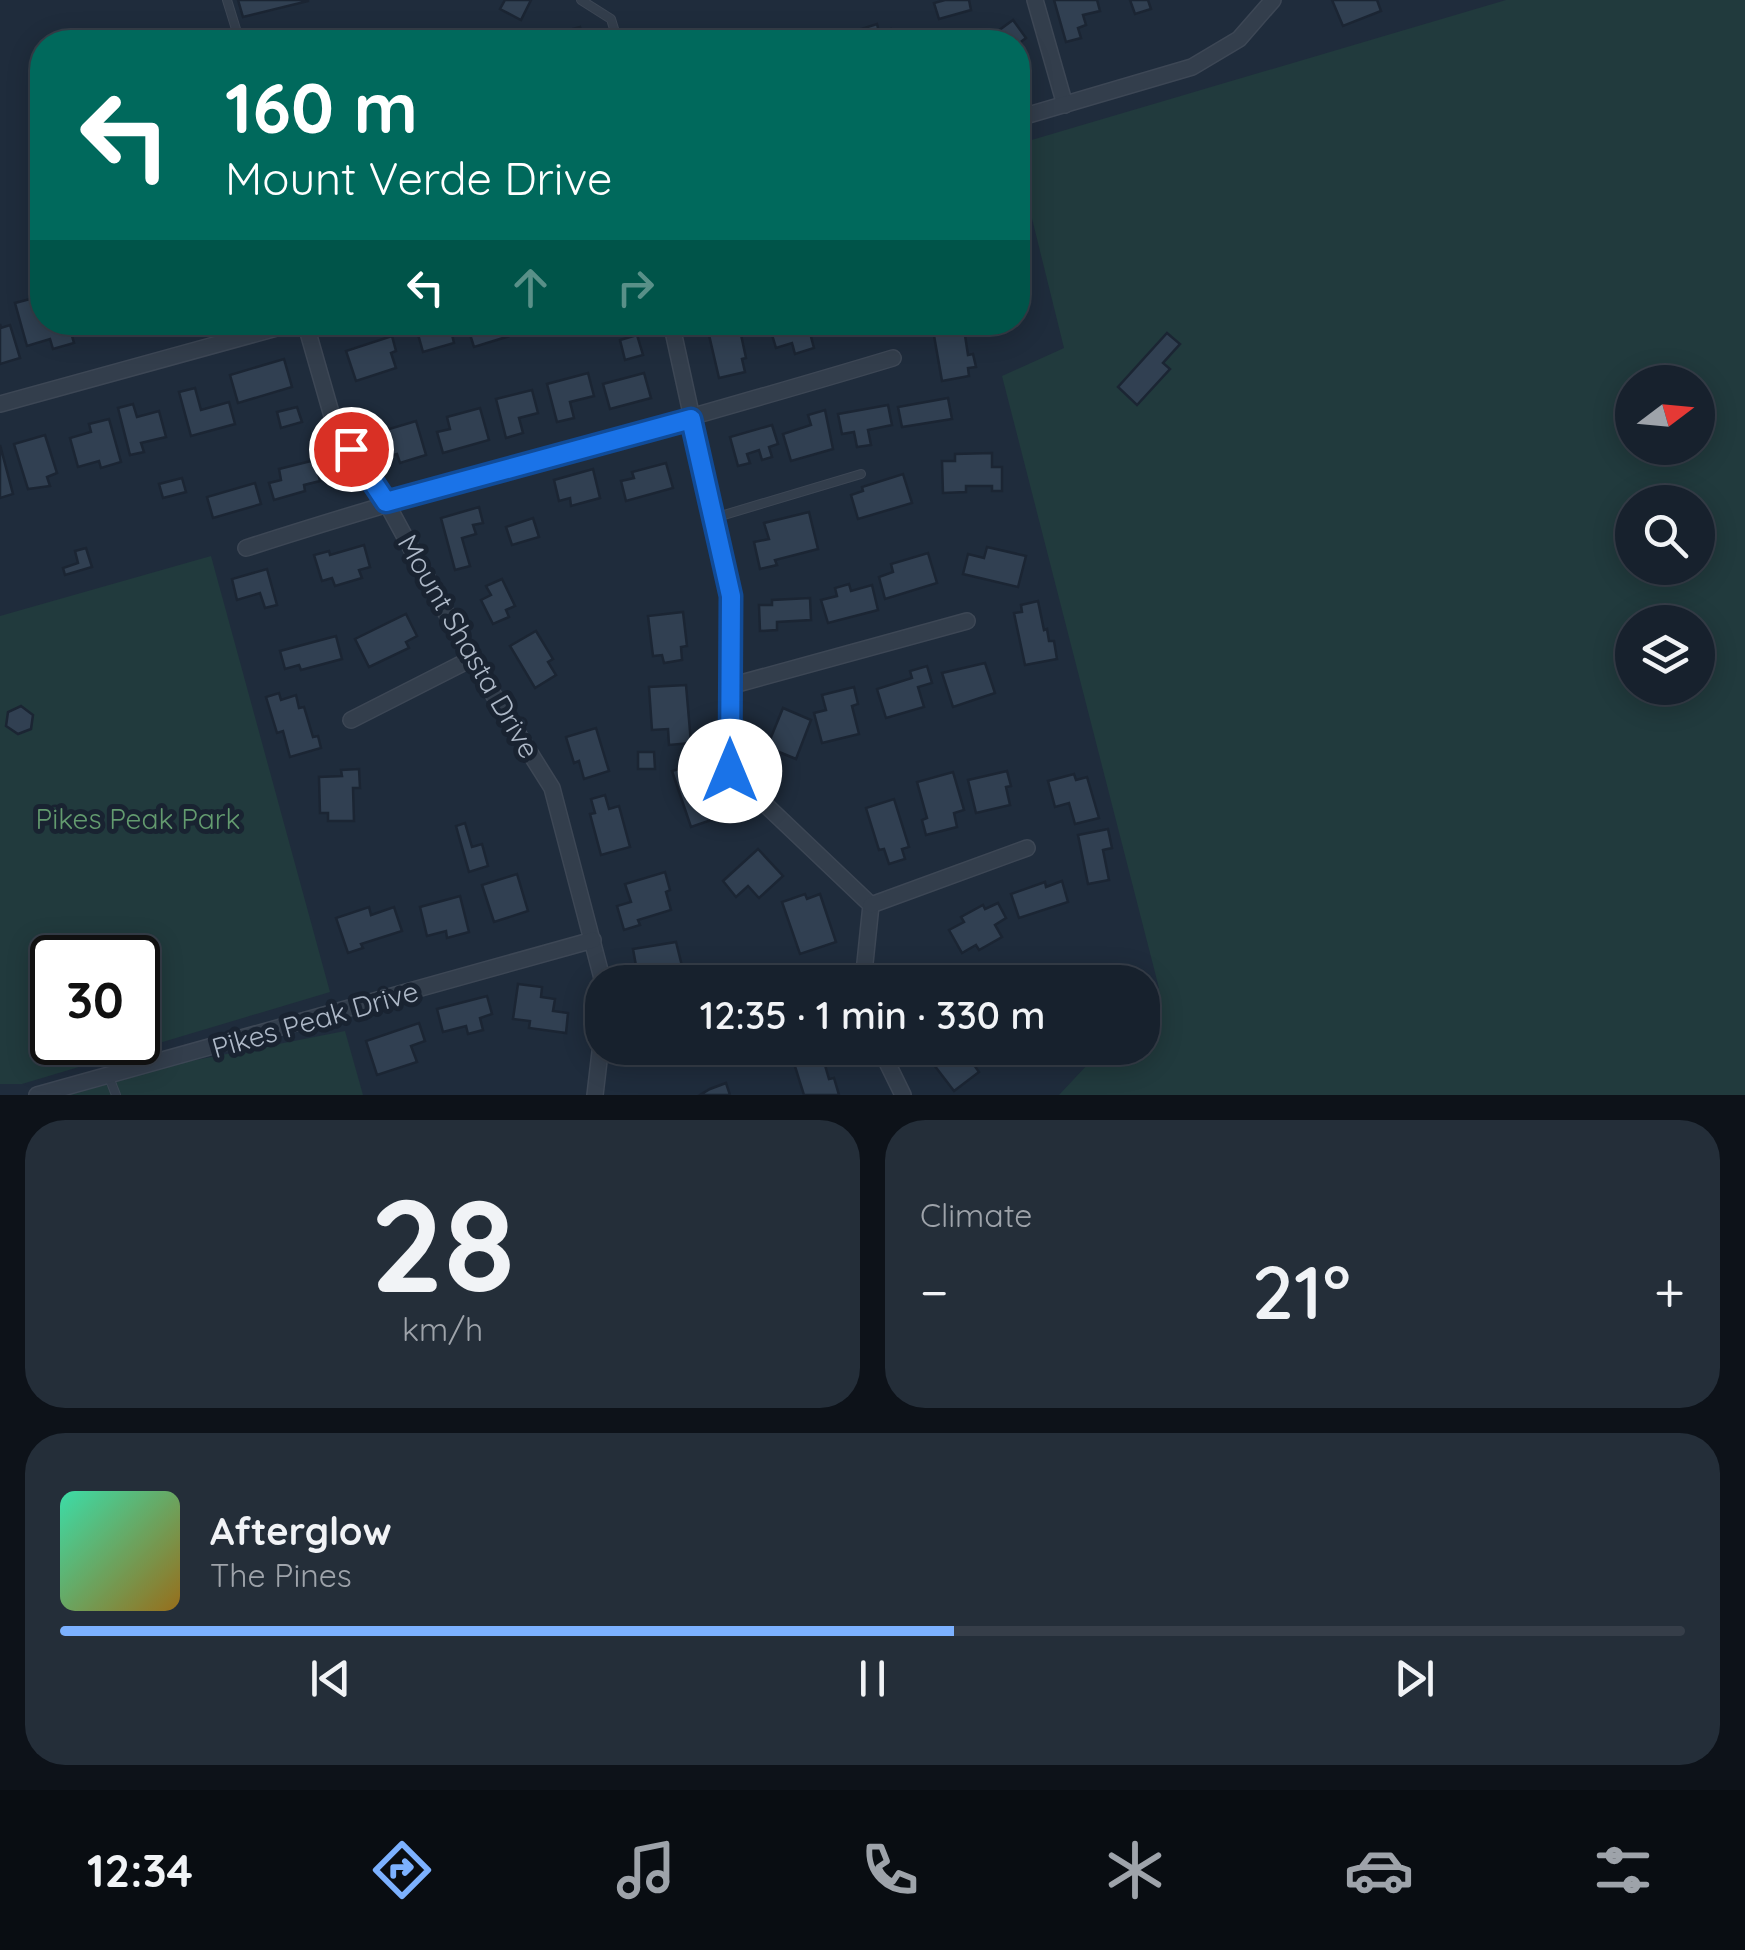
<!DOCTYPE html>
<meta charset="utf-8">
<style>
:root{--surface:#17212d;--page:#242e39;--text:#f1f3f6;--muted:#9ea3aa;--line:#363e49;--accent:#7cb1ff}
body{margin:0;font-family:Quicksand,sans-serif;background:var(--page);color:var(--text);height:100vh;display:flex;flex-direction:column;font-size:38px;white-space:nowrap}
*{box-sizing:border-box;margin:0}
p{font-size:32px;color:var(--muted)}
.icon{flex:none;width:55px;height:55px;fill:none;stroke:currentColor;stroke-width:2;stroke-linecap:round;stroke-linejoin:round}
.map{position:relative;height:1095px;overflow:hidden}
.sheet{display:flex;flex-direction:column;gap:25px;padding:25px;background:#0d1219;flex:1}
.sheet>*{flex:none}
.top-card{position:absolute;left:30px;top:30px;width:1000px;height:305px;border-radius:40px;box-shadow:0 5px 25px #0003,0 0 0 2px var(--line);background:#00695c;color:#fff;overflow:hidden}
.needle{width:65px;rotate:74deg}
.tools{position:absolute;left:1615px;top:365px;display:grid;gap:20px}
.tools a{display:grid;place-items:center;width:100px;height:100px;border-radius:50%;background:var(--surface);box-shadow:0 5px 25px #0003,0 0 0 2px var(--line);font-size:50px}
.speed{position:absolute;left:30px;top:935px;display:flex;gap:20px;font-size:50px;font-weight:700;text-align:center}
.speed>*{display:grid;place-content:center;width:130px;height:130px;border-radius:50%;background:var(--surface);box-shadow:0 5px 25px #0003,0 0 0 2px var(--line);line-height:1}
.speed .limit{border:5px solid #111;border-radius:15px;background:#fff;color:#111}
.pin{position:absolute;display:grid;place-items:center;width:85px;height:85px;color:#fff;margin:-42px;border:5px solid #fff;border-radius:50%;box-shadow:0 2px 10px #0007}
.me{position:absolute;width:110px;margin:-55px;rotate:0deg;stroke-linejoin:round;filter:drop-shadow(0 0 8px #0008)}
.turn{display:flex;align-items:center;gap:35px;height:210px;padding:0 30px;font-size:45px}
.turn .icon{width:130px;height:130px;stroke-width:2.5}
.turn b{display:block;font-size:70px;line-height:85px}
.lanes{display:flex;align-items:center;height:95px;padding:0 30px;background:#0003;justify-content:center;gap:50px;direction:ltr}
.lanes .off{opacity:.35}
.big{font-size:75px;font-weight:600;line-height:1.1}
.sheet .widget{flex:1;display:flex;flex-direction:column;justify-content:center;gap:15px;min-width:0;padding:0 35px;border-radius:40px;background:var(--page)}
.sheet .dial{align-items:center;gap:0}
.dial b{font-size:130px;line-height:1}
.song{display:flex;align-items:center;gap:30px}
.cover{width:120px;height:120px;border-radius:15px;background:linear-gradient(135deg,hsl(160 70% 55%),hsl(40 70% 35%))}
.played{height:10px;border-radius:5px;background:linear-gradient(90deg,var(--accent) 55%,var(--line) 55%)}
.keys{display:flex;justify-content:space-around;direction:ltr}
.heat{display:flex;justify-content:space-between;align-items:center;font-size:55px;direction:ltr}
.sheet .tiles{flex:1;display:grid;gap:25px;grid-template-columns:1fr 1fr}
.widget:last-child{grid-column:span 2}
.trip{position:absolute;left:585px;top:965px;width:575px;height:100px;border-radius:40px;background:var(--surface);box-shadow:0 5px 25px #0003,0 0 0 2px var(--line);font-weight:600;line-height:100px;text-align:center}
.menu{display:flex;height:160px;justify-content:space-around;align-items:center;background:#090d12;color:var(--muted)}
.menu .icon{width:70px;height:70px}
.menu .current{color:var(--accent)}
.menu b{font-size:45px;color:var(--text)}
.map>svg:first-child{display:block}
.green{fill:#213a3d;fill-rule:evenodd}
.building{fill:#314052;stroke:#1b2533;stroke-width:2.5}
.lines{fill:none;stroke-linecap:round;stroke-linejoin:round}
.lane-casing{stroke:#3d4755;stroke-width:10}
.street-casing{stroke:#3d4755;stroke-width:18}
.lane{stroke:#333e4c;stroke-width:8}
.street{stroke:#333e4c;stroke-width:15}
.route-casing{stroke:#114b97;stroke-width:25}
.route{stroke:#1a73e8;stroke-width:18}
.labels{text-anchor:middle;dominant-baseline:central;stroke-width:10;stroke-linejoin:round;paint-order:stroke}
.street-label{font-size:28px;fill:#aeb9c8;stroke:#192331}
.park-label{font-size:28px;fill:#639b6f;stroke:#192331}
</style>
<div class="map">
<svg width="1745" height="1095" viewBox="0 0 1745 1095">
<rect width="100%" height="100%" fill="#1f2c3c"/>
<g class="green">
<path d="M1506,0H1745V1095H1059L1103,1048H1142L1143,1006L1159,988L1002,376L1064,348L1018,162V144ZM1632,382H1698V448H1632ZM1632,502H1698V568H1632ZM1632,622H1698V688H1632Z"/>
<path d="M211,556L330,992L22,1084H0V616ZM52,958H138V1042H52Z"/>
<polygon points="345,1031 363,1095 37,1095 109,1077"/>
</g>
<g class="building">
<polygon points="238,0 308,0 308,1 243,17"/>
<polygon points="505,0 531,0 521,20 500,9"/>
<polygon points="945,0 969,0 971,10 939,19 934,3"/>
<polygon points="1054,0 1097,0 1100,11 1083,15 1086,25 1078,28 1081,38 1066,42"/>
<polygon points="1130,0 1148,0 1151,9 1135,14"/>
<polygon points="1332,0 1377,0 1381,11 1343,26"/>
<polygon points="1013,20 1026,38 1018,44 983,42"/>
<polygon points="877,24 879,32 891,29 895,42 845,42 842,35"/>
<polygon points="580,27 584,42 545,42 544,37"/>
<polygon points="30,299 33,309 42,306 42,322 68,322 74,343 53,349 50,339 27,346 15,303"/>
<polygon points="432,322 449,322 454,343 423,352 416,327"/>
<polygon points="466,322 509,322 513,335 474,347"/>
<polygon points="524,322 563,322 565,329 548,334 545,326 527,331"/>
<polygon points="706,322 731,322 733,331 740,330 746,358 742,359 745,372 719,378"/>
<polygon points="790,322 807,322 814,348 795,354 792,343 776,348 770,328"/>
<polygon points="942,322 963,322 968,355 973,354 976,367 968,368 969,376 942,381 933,330 943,328"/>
<polygon points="0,324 1,328 10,325 20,358 0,364"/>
<polygon points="1167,333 1180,344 1163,363 1170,369 1137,405 1118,387"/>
<polygon points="637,335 643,355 625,360 620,340"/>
<polygon points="392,336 396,351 391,353 396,368 356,381 346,351"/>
<polygon points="284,359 292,387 238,403 230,375"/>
<polygon points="588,373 594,396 570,402 574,418 557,422 547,384"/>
<polygon points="644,373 651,398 610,409 603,384"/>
<polygon points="195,388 201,410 229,402 235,424 191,436 179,392"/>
<polygon points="532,390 538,413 519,418 523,433 506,438 496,399"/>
<polygon points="948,398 952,419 902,427 898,407"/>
<polygon points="133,404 137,417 159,411 166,437 141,443 144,452 130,455 118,408"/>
<polygon points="888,405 892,425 868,430 871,445 857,447 854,432 842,434 838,414"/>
<polygon points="297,407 302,422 281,428 277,412"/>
<polygon points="480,408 489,440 443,453 437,432 450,429 447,417"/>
<polygon points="825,410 833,449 791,461 783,434 811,425 808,415"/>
<polygon points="109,419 121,462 101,468 99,461 78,467 70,438 91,432 89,424"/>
<polygon points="416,421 426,455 400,463 397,454 386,457 379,432"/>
<polygon points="772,425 778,444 769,447 772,457 762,460 759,450 747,454 750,463 738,466 730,437"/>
<polygon points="45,435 57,473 47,477 50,486 28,489 14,444"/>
<polygon points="0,445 13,494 0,498"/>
<polygon points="992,453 992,467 1002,467 1002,491 992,491 992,486 966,486 966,492 943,493 942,461 955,461 955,454"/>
<polygon points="315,460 320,481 304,485 305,491 274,500 269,483 281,480 279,469"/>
<polygon points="666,463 673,488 626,501 621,481 634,478 632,472"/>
<polygon points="593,469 600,498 571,506 570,498 559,501 554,480"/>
<polygon points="903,474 912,503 858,519 851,495 863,491 862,487"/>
<polygon points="182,478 186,492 163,498 159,484"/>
<polygon points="255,483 261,504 213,518 207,497"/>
<polygon points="479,507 483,523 473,525 476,534 462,538 470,566 455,570 441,518"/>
<polygon points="809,512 818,549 775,560 777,565 760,569 754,542 769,539 764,523"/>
<polygon points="533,518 539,537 512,545 506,527"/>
<polygon points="364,545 370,567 359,570 362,578 335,586 332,578 322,581 314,555 329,551 330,555"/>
<polygon points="987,547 1026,556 1018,587 963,574 968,554 984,558"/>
<polygon points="86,548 92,567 65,575 63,568 78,563 75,551"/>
<polygon points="928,553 937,583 885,599 879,577 893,572 891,564"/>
<polygon points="267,569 277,605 265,608 260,593 237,600 232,579"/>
<polygon points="502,579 515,606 506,610 509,617 493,624 481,600 491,595 486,586"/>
<polygon points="849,584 851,591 872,585 878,610 828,623 821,600 837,596 835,588"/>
<polygon points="810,598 811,620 777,622 777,630 760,631 759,605 772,605 772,600"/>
<polygon points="1038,601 1044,630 1047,629 1049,641 1054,641 1057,659 1025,665 1014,613 1022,612 1021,605"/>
<polygon points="683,612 687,646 681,647 682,660 664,663 662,655 653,656 648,616"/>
<polygon points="406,614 417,636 406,642 409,648 369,667 355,639"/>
<polygon points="536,631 553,659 548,662 556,675 535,688 510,646"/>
<polygon points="336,636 342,659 301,670 299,665 285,669 280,651"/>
<polygon points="985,663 995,693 953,707 942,673"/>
<polygon points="927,666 932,683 918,687 924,707 886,718 877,689 912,678 910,671"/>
<polygon points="686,685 691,743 669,745 668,729 652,730 649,687"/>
<polygon points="854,687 858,704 852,706 859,734 822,743 814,713 826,710 822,695"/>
<polygon points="279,693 281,700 296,695 299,708 304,707 313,737 318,736 321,748 290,757 283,731 277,733 266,697"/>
<polygon points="21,706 33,715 31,729 18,734 6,726 8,712"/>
<polygon points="783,708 811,720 796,759 767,747"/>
<polygon points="596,728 609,771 584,779 579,761 574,763 566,737"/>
<polygon points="638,752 654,752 655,769 638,769"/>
<polygon points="692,765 697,779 703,777 717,818 691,827 672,771"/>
<polygon points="359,769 360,788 353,788 354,821 328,821 328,813 320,813 319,777 342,776 341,770"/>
<polygon points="1007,771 1011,786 1006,787 1010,805 976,813 968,780"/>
<polygon points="953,772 964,810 954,813 957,827 926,835 922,820 927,818 917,782"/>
<polygon points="1074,774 1076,780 1087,777 1099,818 1075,824 1069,803 1055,807 1048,781"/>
<polygon points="605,795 609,809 619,806 630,847 601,855 590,814 595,813 591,799"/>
<polygon points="894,799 909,847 902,849 905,859 889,864 884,849 879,850 866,808"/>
<polygon points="465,823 472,847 482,844 488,866 469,872 456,826"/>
<polygon points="1108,829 1112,848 1103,850 1109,880 1088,884 1078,835"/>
<polygon points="758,849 783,876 759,898 748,886 736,897 723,881"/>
<polygon points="665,872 670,890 666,892 671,910 638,920 640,925 624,930 617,906 631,902 625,884"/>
<polygon points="517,874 528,911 494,922 482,885"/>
<polygon points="1062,881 1068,902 1019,918 1011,894 1045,882 1046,887"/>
<polygon points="805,894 807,899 820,894 836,942 800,954 782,902"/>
<polygon points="460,896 469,932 447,938 446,931 427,936 420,907"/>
<polygon points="998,903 1006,918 995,925 1002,937 979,950 976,945 962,953 949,930 964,922 961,917 983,905 985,909"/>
<polygon points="369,907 371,915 394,907 402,931 361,944 363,948 348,953 336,918"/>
<polygon points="676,942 685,978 678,979 678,982 652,982 651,975 638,977 633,949"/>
<polygon points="518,984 542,987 541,997 555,999 553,1011 568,1013 566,1033 529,1028 530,1021 513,1019"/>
<polygon points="487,996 492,1014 480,1018 483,1030 468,1034 466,1026 443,1032 437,1009"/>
<polygon points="419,1023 425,1041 411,1046 417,1062 377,1075 366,1041"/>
<polygon points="949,1048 975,1048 983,1058 974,1065 979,1072 954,1091 931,1061"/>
<polygon points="822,1055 829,1079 834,1078 839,1095 804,1095 794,1063"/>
<polygon points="726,1083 730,1095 700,1095 710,1089"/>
</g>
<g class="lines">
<defs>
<g id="lane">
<polyline points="227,0 240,42"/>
<polyline points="581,0 611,19 618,42"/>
<polyline points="714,518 861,474"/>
<polyline points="109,1077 116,1095"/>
</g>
<g id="street">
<polyline points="1035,0 1065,105"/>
<polyline points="1018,118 1192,67 1239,39 1273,0"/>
<polyline points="305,322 334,423 386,502 471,659 552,788 603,982"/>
<polyline points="671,322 731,596 730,771 871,905 863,982"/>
<polyline points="0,404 298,322"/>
<path d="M246,548C460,479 678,423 893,358"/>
<polyline points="730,686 967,621"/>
<polyline points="351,720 471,659"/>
<polyline points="871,905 1027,848"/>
<polyline points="880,1048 903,1095"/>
<polyline points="37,1095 593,940"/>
<polyline points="595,1095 602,1035"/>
</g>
</defs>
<use href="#lane" class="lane-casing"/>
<use href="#street" class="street-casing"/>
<use href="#lane" class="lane"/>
<use href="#street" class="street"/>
</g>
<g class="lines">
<defs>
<polyline id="route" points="351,449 386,502 691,419 731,596 730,771"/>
</defs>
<use href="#route" class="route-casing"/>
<use href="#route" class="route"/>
</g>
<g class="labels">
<g class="street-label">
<text transform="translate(469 646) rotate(60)">Mount Shasta Drive</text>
<text transform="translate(315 1019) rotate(-16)">Pikes Peak Drive</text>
</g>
<g class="park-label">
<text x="138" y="818">Pikes Peak Park</text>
</g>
</g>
</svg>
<div class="tools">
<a><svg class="needle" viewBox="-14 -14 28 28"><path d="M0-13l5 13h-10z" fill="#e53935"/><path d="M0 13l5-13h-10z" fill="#9ea3aa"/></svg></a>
<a><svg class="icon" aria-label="search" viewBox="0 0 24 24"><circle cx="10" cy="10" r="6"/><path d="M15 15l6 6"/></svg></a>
<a><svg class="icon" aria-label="layers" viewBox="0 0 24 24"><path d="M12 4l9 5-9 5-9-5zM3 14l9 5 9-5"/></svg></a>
</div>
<div class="speed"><div class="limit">30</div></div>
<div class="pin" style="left:351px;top:449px;background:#d93025"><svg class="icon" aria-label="arrive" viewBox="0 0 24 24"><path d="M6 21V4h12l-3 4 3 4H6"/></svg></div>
<svg class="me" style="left:730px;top:771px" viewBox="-20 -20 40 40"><circle r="19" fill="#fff"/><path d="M0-13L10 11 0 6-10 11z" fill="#1a73e8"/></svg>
<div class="trip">12:35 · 1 min · 330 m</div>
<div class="top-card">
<div class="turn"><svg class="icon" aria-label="left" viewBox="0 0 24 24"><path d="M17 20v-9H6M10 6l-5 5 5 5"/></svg><div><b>160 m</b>Mount Verde Drive</div></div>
<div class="lanes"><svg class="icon" aria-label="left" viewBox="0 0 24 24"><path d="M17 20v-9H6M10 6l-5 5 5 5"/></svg><svg class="icon off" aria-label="ahead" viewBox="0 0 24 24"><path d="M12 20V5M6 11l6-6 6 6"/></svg><svg class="icon off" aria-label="right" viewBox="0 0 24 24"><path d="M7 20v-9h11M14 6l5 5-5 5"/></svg></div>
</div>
</div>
<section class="sheet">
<div class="tiles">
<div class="widget dial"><b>28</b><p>km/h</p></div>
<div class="widget"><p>Climate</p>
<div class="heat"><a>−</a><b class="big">21°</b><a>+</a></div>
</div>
<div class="widget">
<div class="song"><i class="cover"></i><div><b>Afterglow</b><p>The Pines</p></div></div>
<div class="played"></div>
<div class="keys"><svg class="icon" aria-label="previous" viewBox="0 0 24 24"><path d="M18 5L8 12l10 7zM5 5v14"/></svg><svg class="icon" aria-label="pause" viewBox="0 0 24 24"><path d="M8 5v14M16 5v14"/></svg><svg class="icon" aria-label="next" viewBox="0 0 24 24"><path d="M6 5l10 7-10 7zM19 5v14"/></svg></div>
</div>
</div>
</section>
<nav class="menu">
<b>12:34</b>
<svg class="icon current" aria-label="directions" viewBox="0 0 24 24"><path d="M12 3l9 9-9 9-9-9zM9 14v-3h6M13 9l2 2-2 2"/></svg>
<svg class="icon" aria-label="music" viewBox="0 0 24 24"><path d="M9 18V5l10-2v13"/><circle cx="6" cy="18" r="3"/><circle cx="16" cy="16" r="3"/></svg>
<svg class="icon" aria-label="phone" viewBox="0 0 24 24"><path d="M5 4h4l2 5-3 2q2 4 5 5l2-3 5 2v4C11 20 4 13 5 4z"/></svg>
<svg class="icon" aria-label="climate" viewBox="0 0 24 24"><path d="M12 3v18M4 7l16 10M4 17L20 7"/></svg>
<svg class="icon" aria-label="car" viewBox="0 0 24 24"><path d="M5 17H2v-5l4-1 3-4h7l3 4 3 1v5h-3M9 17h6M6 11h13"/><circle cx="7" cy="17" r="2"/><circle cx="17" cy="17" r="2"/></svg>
<svg class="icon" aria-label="filters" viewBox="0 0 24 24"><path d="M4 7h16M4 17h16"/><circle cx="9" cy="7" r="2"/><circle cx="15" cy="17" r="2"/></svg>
</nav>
